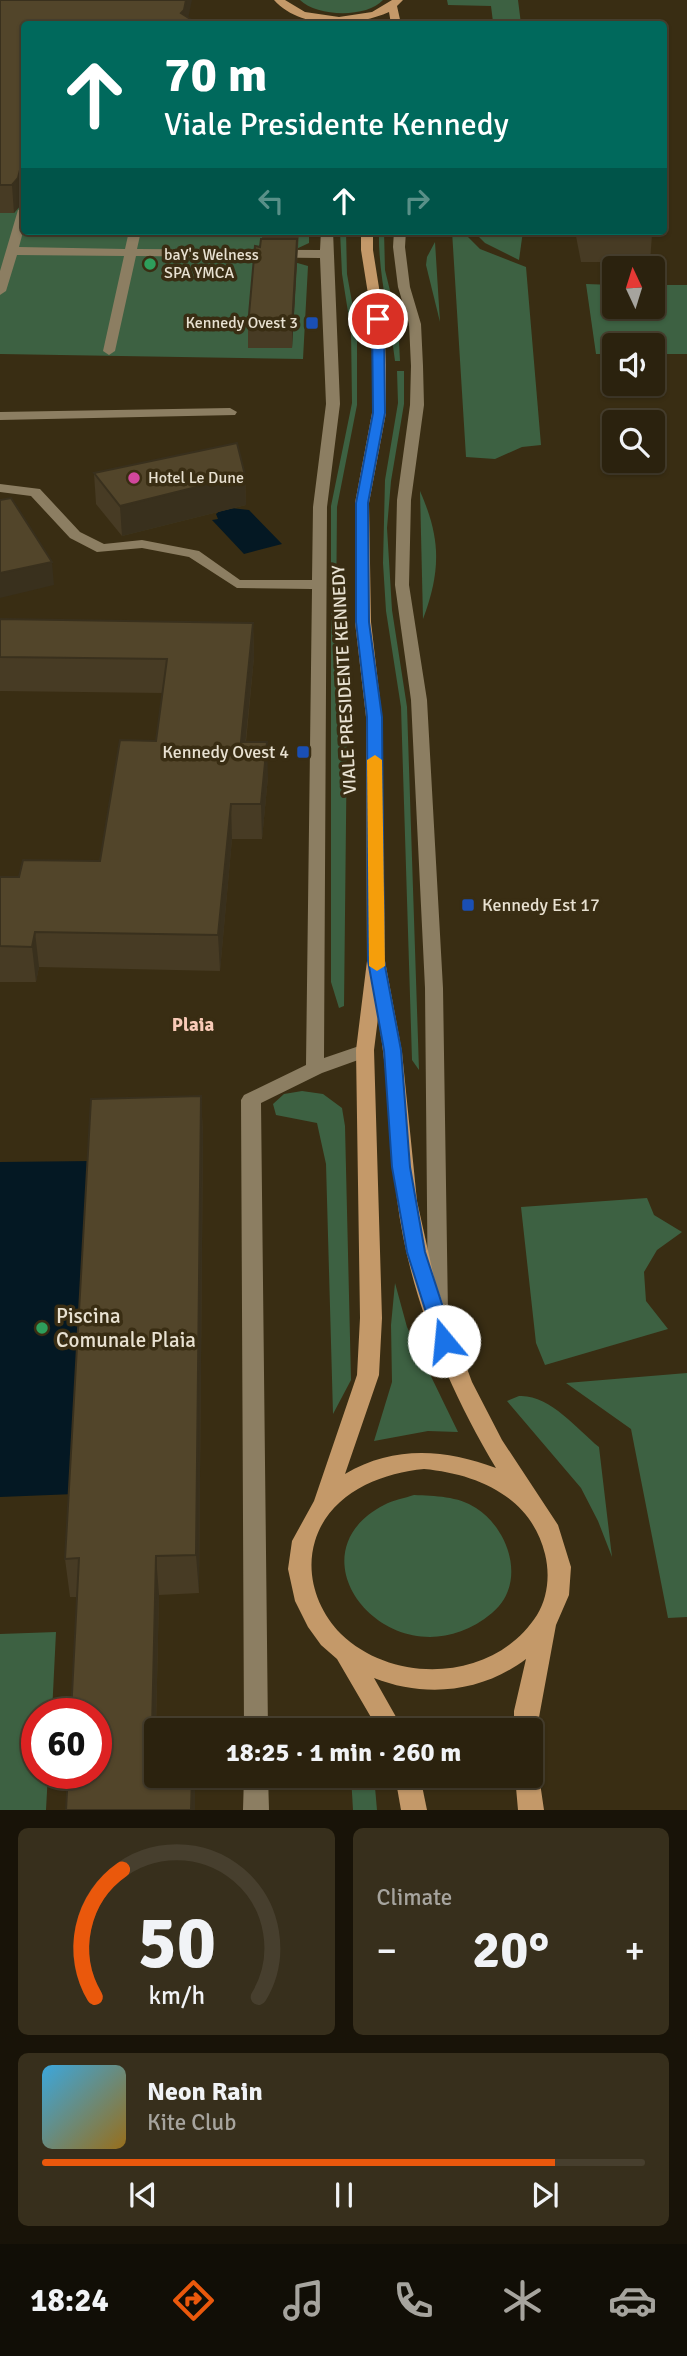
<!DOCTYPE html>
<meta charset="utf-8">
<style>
:root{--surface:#2b220e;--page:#372f1c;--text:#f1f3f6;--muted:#a6a49e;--line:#473f2e;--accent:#ea580c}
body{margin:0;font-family:Signika,sans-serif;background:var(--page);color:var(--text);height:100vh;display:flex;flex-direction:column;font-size:26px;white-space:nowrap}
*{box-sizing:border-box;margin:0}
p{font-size:23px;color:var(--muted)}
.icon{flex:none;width:38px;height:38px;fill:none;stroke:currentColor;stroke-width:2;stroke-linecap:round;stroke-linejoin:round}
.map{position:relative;height:1810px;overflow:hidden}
.drawer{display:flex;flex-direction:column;gap:18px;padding:18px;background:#181308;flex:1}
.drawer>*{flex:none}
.guide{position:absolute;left:21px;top:21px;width:646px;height:214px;border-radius:7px;box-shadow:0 2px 5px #0004,0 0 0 2px var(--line);background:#00695c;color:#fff;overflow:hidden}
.needle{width:46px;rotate:356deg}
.tools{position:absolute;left:602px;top:256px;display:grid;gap:14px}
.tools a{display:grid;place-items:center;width:63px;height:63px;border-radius:7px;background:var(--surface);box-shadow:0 2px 5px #0004,0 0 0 2px var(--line);font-size:35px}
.speed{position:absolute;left:21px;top:1698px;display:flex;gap:14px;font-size:35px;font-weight:700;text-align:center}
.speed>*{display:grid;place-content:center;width:91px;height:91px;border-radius:50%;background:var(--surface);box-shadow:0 2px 5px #0004,0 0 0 2px var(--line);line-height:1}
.speed .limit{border:10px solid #d22;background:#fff;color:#111}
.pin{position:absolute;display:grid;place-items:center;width:60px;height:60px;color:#fff;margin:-30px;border:4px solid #fff;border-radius:50%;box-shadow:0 2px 7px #0007}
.me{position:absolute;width:77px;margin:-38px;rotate:343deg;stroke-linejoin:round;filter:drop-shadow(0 0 5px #0008)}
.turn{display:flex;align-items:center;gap:24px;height:147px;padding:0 28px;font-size:32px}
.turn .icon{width:91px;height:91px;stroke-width:2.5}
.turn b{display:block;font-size:49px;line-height:60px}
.lanes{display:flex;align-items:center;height:66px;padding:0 28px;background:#0003;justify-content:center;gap:35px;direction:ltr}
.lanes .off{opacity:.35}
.big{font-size:52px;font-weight:700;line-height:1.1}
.drawer .widget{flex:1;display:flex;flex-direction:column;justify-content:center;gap:10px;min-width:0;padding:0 24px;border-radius:10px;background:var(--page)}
.drawer .dial{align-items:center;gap:0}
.dial svg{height:182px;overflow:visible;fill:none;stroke:var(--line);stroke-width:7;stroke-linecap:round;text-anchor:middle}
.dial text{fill:var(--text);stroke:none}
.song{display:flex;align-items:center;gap:21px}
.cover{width:84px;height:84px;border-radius:10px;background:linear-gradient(135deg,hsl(200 70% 55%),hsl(40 70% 35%))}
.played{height:7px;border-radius:4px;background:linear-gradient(90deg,var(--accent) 85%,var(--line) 85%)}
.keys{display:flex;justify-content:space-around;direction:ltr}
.heat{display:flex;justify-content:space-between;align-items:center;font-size:38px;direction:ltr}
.drawer .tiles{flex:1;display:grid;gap:18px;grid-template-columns:1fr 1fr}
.widget:last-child{grid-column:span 2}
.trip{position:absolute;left:144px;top:1718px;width:399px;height:70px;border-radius:7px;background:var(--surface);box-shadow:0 2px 5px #0004,0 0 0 2px var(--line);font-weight:700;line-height:70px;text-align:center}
.menu{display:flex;height:112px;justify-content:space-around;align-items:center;background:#110e06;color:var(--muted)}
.menu .icon{width:49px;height:49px}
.menu .selected{color:var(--accent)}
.menu b{font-size:32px;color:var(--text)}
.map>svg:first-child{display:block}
.green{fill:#3d6142}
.water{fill:#041823}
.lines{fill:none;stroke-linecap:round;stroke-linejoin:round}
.minor{fill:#8c7e62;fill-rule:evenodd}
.major{fill:#c49969;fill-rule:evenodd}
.wall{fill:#473b24}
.shaded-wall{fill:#39301d}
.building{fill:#52452a;stroke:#39301d;stroke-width:2}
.route{fill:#1a73e8;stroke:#114b97;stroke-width:2}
.slow{fill:#f59e0b}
.leisure-dot{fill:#2e9e5b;stroke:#392d13;stroke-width:2.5}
.transit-dot{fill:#1a4fb4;stroke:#392d13;stroke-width:2.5}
.hotel-dot{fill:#d1479c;stroke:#392d13;stroke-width:2.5}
.labels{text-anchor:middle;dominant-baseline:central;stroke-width:7;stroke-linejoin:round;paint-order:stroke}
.far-poi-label{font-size:16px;fill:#e8e1d1;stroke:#392d13;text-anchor:start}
.street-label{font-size:18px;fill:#e8e1d1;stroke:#392d13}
.poi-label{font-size:18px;fill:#e8e1d1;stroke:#392d13;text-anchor:end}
.neighbourhood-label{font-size:19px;font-weight:bold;fill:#f9cab7;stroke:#392d13}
.near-poi-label{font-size:21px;fill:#e8e1d1;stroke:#392d13;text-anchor:start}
</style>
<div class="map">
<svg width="687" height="1810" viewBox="0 0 687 1810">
<rect width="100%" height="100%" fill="#392d13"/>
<g class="green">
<path d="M300,0H383C367,18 317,17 300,0Z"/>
<polygon points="447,0 518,0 521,24 452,24 452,22 493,22 491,6 448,5"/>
<polygon points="24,165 24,231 309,231 309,243 294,250 294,262 308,266 303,359 0,354 0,167"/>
<polygon points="340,231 346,231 347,274 357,330 357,405 337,507 336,622 347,732 344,1006 339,1008 331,982 331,506 352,403 351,331 342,274"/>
<path d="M379,231H384L385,270L398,324L400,361H395C390,318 378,275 379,231Z"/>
<polygon points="452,231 462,231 480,249 526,267 541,445 522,447 495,459 466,457"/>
<polygon points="473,231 523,231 519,260 485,243"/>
<polygon points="435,242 440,322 426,265 427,257"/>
<polygon points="586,284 614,285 614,306 653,306 653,285 687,285 687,354 653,354 653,345 614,345 614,354 596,354"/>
<polygon points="397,371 404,371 404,404 391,481 387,528 392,610 407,707 419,1070 412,1060 401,707 386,611 383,563 385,480 398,403"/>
<path d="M420,491C441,539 441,570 423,619Z"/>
<polygon points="302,1091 323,1094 342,1108 345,1126 351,1380 333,1414 326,1164 317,1123 276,1115 273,1104 284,1094"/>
<polygon points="647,1198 654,1215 682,1232 657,1250 644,1272 646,1301 668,1329 545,1365 536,1343 521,1207"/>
<polygon points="395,1283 407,1327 458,1432 428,1431 374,1441 392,1382 391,1325"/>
<polygon points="687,1373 687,1617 668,1618 631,1429 566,1383"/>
<path d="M519,1396C549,1394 577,1429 599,1447L612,1557L598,1521L581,1488L507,1401Z"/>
<path d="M414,1495C435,1496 458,1496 476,1508C510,1530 527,1584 492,1613C398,1691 282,1558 384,1505C393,1500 405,1498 414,1495Z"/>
<polygon points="56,1632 52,1713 37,1713 37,1773 48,1773 46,1810 0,1810 0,1634"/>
<polygon points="351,1776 374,1776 377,1810 353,1810"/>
</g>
<g class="water">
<polygon points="231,508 249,510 282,544 244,554 212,520 218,519 216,514 221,510"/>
<polygon points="94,1161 75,1494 0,1497 0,1162"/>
</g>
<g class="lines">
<g class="minor">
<polygon points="24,207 24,228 19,247 125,249 129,231 141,231 137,249 320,250 321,231 333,231 340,404 327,507 324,1058 365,1044 372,1045 374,1050 372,1055 322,1073 261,1103 268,1731 244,1731 241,1100 244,1095 306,1065 312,589 237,588 189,557 142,548 97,552 70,538 31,496 0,492 0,484 40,489 80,532 104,544 142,540 199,551 240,580 312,580 313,507 326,404 320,258 136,256 115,351 109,355 103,351 124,256 17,255 6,291 0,295 0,271 18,210"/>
<polygon points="394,231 406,231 405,247 410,287 421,324 423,366 424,405 411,500 409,585 427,700 443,988 448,1314 445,1320 438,1322 431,1320 428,1314 425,988 411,700 395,585 397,500 410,405 411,366 409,324 398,287 393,247"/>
<polygon points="230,408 237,412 235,415 0,420 0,412"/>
<polygon points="244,1776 268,1776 269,1810 243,1810"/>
</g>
<g class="major">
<path d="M274,0H285L305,12L339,17L372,12L392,0H403L397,6L401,24H391L389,12C355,27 301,30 274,0Z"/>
<path d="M361,231H373V250L384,319L386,365V413L369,503L371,622L382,717L385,961L402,1052L417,1201L435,1282L472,1382L502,1440L558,1525L571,1567L569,1595L556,1625L535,1739L530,1740V1731H514V1711L526,1659C481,1693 425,1698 374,1678L404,1731H379L337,1659L321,1645L308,1627L295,1601L288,1569L292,1541L314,1501L357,1375L360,1318L356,1050L367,961L366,717L355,622V503L372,413L374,365L372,319L361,250ZM378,1018C389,1078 389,1139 397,1199C409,1294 447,1386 496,1468C445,1449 394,1445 345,1474L379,1375L382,1318L374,1050ZM424,1469C478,1474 531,1497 545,1554C550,1574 548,1597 537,1615C495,1681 395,1686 341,1634C317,1610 305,1574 315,1541C329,1494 380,1473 424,1469Z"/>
<polygon points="530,1766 536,1768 539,1776 544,1810 518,1810 515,1776 530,1776"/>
<polygon points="395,1776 420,1776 427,1810 401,1810"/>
</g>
</g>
<g class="wall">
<polygon points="0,0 24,24 20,206 14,213 0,213"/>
<polygon points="262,231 299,231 292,348 248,348 248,326 262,239"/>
<polygon points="575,231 652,231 652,235 650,262 581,262"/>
<polygon points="94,473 245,475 246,505 122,536 96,504"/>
<polygon points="0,619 253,623 254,657 246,742 268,777 262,839 232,839 220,971 39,967 36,982 0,982 0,877 19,877 100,861 156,741 163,693 0,691"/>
<polygon points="201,1096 203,1135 199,1593 159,1595 156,1729 192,1727 192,1731 156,1731 156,1776 195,1776 195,1810 66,1810 68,1773 96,1773 96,1713 71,1713 77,1597 70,1597 65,1559 91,1099"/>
</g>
<g class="shaded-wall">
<polygon points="186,0 192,0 187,24 181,13"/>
<polygon points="24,154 24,190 20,206 14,213 12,185"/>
<polygon points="297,239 297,260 292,348 292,326"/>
<polygon points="245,475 246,505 122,536 120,506"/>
<polygon points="52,562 54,585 0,598 0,573"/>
<polygon points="253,623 254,657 242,776 241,742"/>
<polygon points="267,742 268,777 262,839 261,804"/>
<polygon points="231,804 232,839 220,971 218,935"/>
<polygon points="35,932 39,967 36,982 32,947"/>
<polygon points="201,1096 203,1135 199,1593 196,1555"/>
<polygon points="156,1556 159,1595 155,1767 152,1729"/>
<polygon points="192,1776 195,1776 195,1810 191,1810"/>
</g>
<g class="building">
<polygon points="0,0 186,0 184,10 181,13 198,24 24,24 24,154 18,178 12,185 0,185"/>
<polygon points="582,231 652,231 652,235 583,235"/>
<polygon points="261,239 297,239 292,326 248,326 255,246 260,247"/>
<polygon points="237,443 245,475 120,506 94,473"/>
<polygon points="11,498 52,562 0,573 0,500"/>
<polygon points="0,619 253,623 241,742 267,742 261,804 231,804 218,935 35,932 32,947 0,946 0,877 19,877 23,860 100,861 120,740 156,741 167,659 0,657"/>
<polygon points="201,1096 196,1555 156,1556 152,1729 192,1727 192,1731 156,1731 156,1776 192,1776 191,1810 66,1810 68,1773 96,1773 96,1713 71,1713 79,1558 65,1559 91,1099"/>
</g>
<polygon class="route" points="378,316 384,319 385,413 368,503 369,622 382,717 384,961 401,1050 410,1167 425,1252 454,1341 451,1346 444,1348 438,1346 435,1341 407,1252 392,1167 384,1050 368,961 367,717 356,622 356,503 373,413 372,319"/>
<polygon class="slow" points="375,755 382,760 385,966 377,971 369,966 367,760"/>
<g class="leisure-dot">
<circle cx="150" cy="264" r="7"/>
<circle cx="42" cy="1328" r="7"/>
</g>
<g class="transit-dot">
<rect x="305" y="316" width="14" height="14" rx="3.5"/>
<rect x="296" y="745" width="14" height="14" rx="3.5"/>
<rect x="461" y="898" width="14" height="14" rx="3.5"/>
</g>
<circle class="hotel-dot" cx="134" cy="478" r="7"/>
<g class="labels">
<g class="far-poi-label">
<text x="164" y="255">baY's Welness<tspan x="164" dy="18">SPA YMCA</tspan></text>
<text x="298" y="323" text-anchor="end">Kennedy Ovest 3</text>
<text x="148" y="478">Hotel Le Dune</text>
</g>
<g class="street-label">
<text transform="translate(344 680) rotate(-93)">VIALE PRESIDENTE KENNEDY</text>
</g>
<g class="poi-label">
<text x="289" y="752">Kennedy Ovest 4</text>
<text x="482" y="905" text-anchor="start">Kennedy Est 17</text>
</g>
<g class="neighbourhood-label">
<text x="193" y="1025">Plaia</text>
</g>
<g class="near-poi-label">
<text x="56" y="1316">Piscina<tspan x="56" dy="24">Comunale Plaia</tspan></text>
</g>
</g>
</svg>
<div class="tools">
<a><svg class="needle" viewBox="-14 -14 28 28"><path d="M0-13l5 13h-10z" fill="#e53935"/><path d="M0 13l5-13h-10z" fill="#a6a49e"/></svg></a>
<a><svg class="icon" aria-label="sound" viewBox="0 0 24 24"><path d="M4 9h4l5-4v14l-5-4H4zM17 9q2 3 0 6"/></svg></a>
<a><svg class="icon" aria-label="search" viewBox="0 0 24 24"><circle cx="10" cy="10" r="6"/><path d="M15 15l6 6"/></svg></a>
</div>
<div class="speed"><div class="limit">60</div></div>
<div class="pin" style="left:378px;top:319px;background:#d93025"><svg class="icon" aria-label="arrive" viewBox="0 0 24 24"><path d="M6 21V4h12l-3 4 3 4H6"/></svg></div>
<svg class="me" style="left:444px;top:1341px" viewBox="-20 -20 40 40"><circle r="19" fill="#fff"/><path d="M0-13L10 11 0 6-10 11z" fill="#1a73e8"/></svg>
<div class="trip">18:25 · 1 min · 260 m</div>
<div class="guide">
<div class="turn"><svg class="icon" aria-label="ahead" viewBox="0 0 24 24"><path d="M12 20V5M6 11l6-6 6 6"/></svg><div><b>70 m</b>Viale Presidente Kennedy</div></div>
<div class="lanes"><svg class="icon off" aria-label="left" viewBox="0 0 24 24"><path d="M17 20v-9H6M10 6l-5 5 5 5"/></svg><svg class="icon" aria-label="ahead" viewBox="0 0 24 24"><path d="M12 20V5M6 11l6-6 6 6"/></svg><svg class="icon off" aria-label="right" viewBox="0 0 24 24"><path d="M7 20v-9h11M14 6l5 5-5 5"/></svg></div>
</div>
</div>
<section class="drawer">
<div class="tiles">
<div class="widget dial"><svg viewBox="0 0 100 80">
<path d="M14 69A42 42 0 1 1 86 69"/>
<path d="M14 69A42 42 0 0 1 26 13" stroke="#ea580c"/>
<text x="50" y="56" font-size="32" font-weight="700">50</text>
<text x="50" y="72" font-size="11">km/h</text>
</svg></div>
<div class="widget"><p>Climate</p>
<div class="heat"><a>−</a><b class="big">20°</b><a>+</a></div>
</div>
<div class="widget">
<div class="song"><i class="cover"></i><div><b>Neon Rain</b><p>Kite Club</p></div></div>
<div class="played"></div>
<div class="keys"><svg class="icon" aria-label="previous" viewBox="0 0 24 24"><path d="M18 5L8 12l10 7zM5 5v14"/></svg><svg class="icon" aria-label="pause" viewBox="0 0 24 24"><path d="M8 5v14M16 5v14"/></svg><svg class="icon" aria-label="next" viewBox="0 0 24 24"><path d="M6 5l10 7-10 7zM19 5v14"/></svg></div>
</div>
</div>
</section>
<nav class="menu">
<b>18:24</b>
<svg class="icon selected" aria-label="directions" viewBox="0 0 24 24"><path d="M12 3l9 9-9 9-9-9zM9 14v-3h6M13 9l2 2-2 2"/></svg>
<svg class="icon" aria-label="music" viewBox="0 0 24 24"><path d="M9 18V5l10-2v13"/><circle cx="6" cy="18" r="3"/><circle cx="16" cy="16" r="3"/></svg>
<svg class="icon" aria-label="phone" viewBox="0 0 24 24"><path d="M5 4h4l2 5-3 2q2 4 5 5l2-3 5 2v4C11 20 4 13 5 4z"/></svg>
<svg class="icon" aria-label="climate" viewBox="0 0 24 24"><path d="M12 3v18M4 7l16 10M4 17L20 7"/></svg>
<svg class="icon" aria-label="car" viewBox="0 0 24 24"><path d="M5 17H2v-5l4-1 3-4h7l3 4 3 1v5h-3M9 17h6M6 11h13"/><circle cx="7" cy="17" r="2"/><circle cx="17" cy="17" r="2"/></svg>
</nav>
